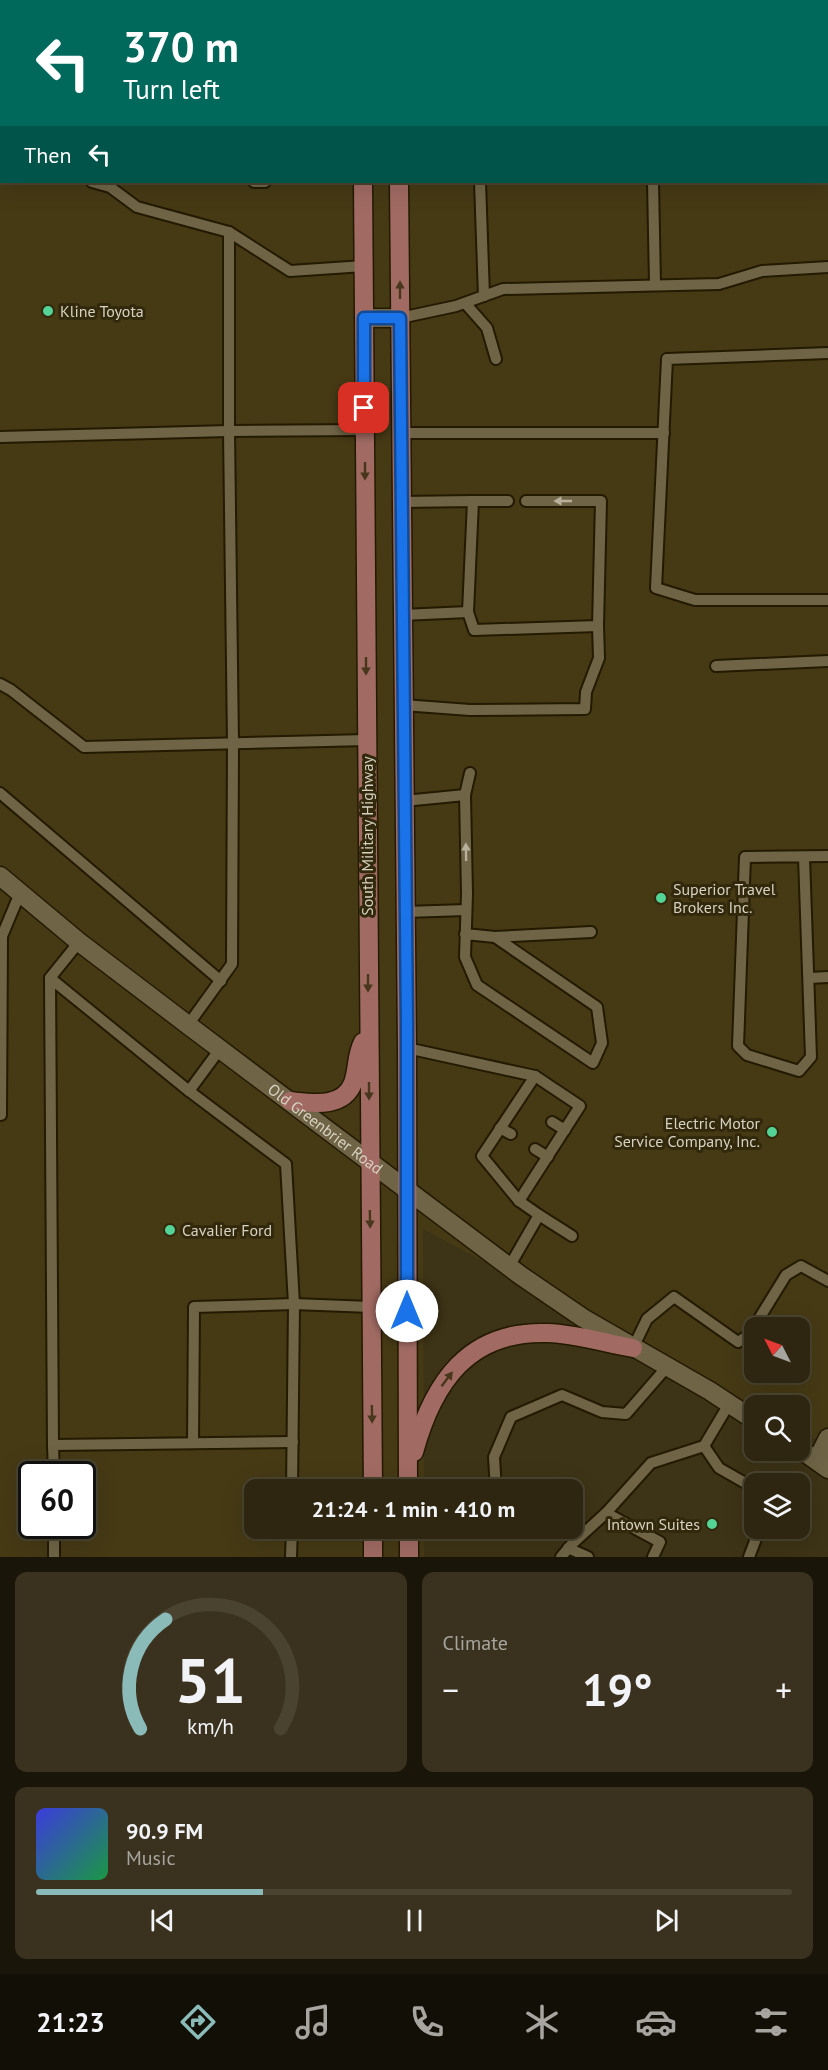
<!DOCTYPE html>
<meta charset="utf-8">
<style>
:root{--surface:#2e2610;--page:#3a321e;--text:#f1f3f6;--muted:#a7a59f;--line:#494330;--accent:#8bbbb9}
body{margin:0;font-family:"PT Sans",sans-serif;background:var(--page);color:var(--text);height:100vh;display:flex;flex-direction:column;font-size:22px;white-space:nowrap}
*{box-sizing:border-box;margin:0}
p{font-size:20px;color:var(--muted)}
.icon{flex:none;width:33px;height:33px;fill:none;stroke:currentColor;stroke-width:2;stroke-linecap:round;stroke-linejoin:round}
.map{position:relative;height:1557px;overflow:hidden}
.drawer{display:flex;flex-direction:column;gap:15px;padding:15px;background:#191509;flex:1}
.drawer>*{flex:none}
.banner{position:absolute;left:0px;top:0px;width:828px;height:183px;box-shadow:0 6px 24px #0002,0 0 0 2px var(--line);background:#00695c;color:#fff;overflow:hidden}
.needle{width:39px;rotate:312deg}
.buttons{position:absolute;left:744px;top:1317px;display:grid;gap:12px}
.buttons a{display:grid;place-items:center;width:66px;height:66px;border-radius:12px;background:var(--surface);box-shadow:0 6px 24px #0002,0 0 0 2px var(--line);font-size:30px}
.speed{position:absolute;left:18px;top:1461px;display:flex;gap:12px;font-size:30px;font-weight:700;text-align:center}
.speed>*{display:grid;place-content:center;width:78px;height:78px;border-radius:50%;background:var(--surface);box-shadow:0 6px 24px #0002,0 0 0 2px var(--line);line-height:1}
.speed .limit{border:3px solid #111;border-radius:9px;background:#fff;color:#111}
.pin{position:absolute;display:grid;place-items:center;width:51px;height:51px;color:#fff;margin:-26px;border-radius:12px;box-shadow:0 3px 9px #0006}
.me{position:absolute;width:66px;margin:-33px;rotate:0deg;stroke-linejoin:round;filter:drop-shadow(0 0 4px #0008)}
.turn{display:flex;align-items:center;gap:21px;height:126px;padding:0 24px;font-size:27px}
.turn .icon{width:78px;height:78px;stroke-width:2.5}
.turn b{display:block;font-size:42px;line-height:51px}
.then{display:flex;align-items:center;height:57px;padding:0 24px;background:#0003;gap:12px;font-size:22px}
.big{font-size:45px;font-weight:600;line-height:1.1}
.drawer .card{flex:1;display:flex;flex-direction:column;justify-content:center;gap:9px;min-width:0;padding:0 21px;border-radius:12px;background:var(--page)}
.drawer .dial{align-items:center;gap:0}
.dial svg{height:156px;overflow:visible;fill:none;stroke:var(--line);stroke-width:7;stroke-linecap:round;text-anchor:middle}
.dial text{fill:var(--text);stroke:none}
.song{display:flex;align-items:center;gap:18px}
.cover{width:72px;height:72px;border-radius:9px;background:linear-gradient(135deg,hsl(240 70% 55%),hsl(140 70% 35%))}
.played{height:6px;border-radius:3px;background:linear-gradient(90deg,var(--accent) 30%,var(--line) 30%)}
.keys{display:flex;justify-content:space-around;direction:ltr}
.heat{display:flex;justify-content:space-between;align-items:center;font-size:33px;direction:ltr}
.drawer .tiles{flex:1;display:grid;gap:15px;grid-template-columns:1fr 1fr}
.card:last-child{grid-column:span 2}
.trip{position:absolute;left:244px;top:1479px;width:339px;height:60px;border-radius:12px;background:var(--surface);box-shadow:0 6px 24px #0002,0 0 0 2px var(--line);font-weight:600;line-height:60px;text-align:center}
.menu{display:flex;height:96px;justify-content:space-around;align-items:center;background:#120f06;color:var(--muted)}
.menu .icon{width:42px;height:42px}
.menu .current{color:var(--accent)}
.menu b{font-size:27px;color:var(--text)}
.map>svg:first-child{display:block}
.built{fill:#463a15;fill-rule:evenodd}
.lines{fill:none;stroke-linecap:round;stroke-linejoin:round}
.service-casing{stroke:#231a00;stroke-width:14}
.minor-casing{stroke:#231a00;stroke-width:21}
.tertiary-casing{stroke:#231a00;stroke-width:21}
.primary-casing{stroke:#231a00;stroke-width:21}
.service{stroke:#6f6446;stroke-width:10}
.minor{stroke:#6f6446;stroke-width:18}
.tertiary{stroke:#6f6446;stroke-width:18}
.primary{stroke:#a16b63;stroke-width:18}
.oneway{fill:#48361d}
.oneway2{fill:#b8b09c}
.route-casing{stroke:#114b97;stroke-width:15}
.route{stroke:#1a73e8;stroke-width:10}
.poi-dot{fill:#53d396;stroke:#32290c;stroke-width:2}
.labels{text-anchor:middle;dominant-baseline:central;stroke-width:6;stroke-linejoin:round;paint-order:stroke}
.poi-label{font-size:16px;fill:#d7d1c1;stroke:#32290c;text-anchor:start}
.street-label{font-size:16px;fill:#d7d1c1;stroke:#32290c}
</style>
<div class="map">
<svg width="828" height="1557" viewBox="0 0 828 1557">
<rect width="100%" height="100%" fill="#3d3316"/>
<path class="built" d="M201,0H828V1446L800,1431V1406H754L423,1229L424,1489L255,1490V1528L424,1529V1557H0V91L2,182H826V2L200,1ZM754,1328H800V1372H754ZM32,1474H82V1526H32Z"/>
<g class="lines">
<defs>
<g id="service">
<polyline points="267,0 268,2"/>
<polyline points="612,0 612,2"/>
<polyline points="674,0 674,2"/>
<polyline points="179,2 180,0"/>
<polyline points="732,2 732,0"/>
<polyline points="806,2 806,0"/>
<polyline points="0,124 2,124"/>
<polyline points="826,176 828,176"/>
<polyline points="92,182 110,187 137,207 229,232 290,271 364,266"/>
<polyline points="254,182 265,182"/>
<polyline points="480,182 484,296"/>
<polyline points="653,182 655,284"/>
<polyline points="465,303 487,328 496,359"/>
<polyline points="400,318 456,306 503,289 719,284 762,271 828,267"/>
<polyline points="828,353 667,359 656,588 695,600 828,600"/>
<polyline points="401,433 664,433"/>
<polyline points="0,437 229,431 365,430"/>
<polyline points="473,501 508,501"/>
<polyline points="401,502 473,501 468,612 402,615"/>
<polyline points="468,612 474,630 598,626 601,501 526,501"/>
<polyline points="716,666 828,661"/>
<polyline points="0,684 11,690 84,747 367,740"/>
<polyline points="403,705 470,710 585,709 586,692 599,658 598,626"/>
<polyline points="0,793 221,981"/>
<polyline points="404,801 465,795"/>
<polyline points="804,857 811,1057 799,1071 747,1055 738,1046 745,857 828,856"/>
<polyline points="405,912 466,910"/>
<polyline points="465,934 495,937 597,1007 602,1043 593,1063 477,985 465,957 467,894 465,795 470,773"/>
<polyline points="495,937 591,932"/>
<polyline points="79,942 50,978 189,1091"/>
<polyline points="50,978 53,1446"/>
<polyline points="809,978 828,977"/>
<polyline points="188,1025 232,964 233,743 229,431 229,232"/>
<polyline points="407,1048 535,1076 580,1106 519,1201 539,1215 509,1267"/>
<polyline points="1,1115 2,936 20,893"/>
<polyline points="552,1122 565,1130"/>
<polyline points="500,1128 511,1134"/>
<polyline points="535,1149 548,1157"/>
<polyline points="519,1201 482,1156 535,1076"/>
<polyline points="539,1215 572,1236"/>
<polyline points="633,1348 647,1319 674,1297 738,1342 749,1335 786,1275 801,1266 828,1281"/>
<polyline points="193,1443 194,1307 294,1304 286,1164 189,1091 220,1049"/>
<polyline points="704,1446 729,1404"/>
<polyline points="54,1474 53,1445 293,1442"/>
<polyline points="292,1490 294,1304 371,1307"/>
<polyline points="496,1490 494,1457 511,1417 562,1395 602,1412 626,1414 666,1368"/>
<polyline points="606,1513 660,1542 653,1557"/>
<polyline points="54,1526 54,1557"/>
<polyline points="568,1548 588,1557"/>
<polyline points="291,1557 292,1528"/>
<polyline points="561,1557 572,1544 606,1513 651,1463 704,1446 719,1468 754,1488"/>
<polyline points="749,1557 760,1528"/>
</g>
<g id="minor">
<polyline points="30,2 31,0"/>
<polyline points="364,318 400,318"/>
<polyline points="817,1460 828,1438"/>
</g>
<g id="tertiary">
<path id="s1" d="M0,876L79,942L188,1025L520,1275L583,1318L710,1391L754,1420"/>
<polyline points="800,1449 828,1469"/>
</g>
<g id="primary">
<polyline points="361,0 361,2"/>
<polyline points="398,0 398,2"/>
<polyline points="363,182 373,1490"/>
<polyline points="399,182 407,1048 408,1490"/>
<path d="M290,1101C311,1103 343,1109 353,1083C358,1069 356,1055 363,1042"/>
<path d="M414,1452C433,1383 468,1330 548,1333C576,1334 605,1343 633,1348"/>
<polyline points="373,1528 373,1557"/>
<polyline points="409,1528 409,1557"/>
</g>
</defs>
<use href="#service" class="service-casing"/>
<use href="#minor" class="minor-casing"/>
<use href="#tertiary" class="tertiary-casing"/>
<use href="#primary" class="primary-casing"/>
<use href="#service" class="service"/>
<use href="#minor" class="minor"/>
<use href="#tertiary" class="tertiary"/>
<use href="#primary" class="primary"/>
</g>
<defs><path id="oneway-solid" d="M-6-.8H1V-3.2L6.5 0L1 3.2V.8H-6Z" transform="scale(1.5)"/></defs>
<g class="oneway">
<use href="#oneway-solid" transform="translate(400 290) rotate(-90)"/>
<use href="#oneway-solid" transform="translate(365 471) rotate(90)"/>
<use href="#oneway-solid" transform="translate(366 666) rotate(90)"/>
<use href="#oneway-solid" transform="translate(368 983) rotate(90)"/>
<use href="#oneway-solid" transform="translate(369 1091) rotate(90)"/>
<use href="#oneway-solid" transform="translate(370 1219) rotate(89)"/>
<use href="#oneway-solid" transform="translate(447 1379) rotate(-53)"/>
<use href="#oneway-solid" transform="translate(372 1414) rotate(89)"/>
</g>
<g class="oneway2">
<use href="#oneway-solid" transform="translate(563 501) rotate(-180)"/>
<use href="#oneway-solid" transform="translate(466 852) rotate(-91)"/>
</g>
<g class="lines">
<defs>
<polyline id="route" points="364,408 364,318 400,318 407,1025 407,1311"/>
</defs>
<use href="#route" class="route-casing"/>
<use href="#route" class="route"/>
</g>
<g class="poi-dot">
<circle cx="48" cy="311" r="6"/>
<circle cx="661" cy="898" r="6"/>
<circle cx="772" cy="1132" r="6"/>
<circle cx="170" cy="1230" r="6"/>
<circle cx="712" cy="1524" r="6"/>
</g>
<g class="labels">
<g class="poi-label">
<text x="60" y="311">Kline Toyota</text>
<text x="673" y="889">Superior Travel<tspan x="673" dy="18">Brokers Inc.</tspan></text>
<text x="760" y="1123" text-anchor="end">Electric Motor<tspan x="760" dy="18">Service Company, Inc.</tspan></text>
<text x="182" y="1230">Cavalier Ford</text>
<text x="700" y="1524" text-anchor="end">Intown Suites</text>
</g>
<g class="street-label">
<text transform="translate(367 836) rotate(-90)">South Military Highway</text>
<text stroke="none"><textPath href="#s1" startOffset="412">Old Greenbrier Road</textPath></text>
</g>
</g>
</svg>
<div class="buttons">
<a><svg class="needle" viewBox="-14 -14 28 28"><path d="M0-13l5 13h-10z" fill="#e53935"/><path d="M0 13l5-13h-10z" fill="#a7a59f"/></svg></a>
<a><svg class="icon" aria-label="search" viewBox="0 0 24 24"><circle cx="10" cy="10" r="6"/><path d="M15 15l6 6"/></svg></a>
<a><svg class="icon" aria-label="layers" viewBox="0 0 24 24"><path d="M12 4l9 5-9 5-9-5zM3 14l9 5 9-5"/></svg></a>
</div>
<div class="speed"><div class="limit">60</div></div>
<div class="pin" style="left:364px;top:408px;background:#d93025"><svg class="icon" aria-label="arrive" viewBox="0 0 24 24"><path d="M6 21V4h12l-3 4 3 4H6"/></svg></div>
<svg class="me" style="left:407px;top:1311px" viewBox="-20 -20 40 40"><circle r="19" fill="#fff"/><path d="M0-13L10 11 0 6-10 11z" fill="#1a73e8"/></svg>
<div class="trip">21:24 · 1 min · 410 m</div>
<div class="banner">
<div class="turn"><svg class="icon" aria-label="left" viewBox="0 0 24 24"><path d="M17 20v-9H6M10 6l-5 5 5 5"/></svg><div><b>370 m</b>Turn left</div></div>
<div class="then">Then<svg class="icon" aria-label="left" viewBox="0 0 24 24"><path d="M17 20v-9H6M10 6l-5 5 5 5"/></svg></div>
</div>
</div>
<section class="drawer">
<div class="tiles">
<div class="card dial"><svg viewBox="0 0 100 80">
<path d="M14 69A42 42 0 1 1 86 69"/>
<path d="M14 69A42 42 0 0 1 27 13" stroke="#8bbbb9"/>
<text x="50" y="56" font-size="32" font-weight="700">51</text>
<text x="50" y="72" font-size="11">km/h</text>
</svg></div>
<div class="card"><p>Climate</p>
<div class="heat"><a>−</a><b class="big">19°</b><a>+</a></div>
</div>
<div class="card">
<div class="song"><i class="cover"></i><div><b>90.9 FM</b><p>Music</p></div></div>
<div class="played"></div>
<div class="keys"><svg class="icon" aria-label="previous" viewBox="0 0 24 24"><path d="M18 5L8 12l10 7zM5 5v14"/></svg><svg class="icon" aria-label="pause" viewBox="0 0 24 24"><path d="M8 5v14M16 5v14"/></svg><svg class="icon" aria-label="next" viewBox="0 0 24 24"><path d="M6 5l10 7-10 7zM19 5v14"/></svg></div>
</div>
</div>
</section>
<nav class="menu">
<b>21:23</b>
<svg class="icon current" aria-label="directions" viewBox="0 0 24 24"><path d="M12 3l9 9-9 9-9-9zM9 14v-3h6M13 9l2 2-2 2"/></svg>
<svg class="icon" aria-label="music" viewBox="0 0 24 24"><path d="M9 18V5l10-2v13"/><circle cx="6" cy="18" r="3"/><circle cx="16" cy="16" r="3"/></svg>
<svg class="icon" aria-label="phone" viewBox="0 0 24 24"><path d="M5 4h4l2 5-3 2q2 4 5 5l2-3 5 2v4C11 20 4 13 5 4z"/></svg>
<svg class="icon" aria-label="climate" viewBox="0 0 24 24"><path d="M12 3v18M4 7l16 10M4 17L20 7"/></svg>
<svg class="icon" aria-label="car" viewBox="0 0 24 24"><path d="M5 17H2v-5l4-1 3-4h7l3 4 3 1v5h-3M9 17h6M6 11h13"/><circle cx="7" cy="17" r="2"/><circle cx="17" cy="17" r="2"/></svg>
<svg class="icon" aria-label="filters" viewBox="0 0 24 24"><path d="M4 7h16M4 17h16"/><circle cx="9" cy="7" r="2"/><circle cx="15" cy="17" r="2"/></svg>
</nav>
